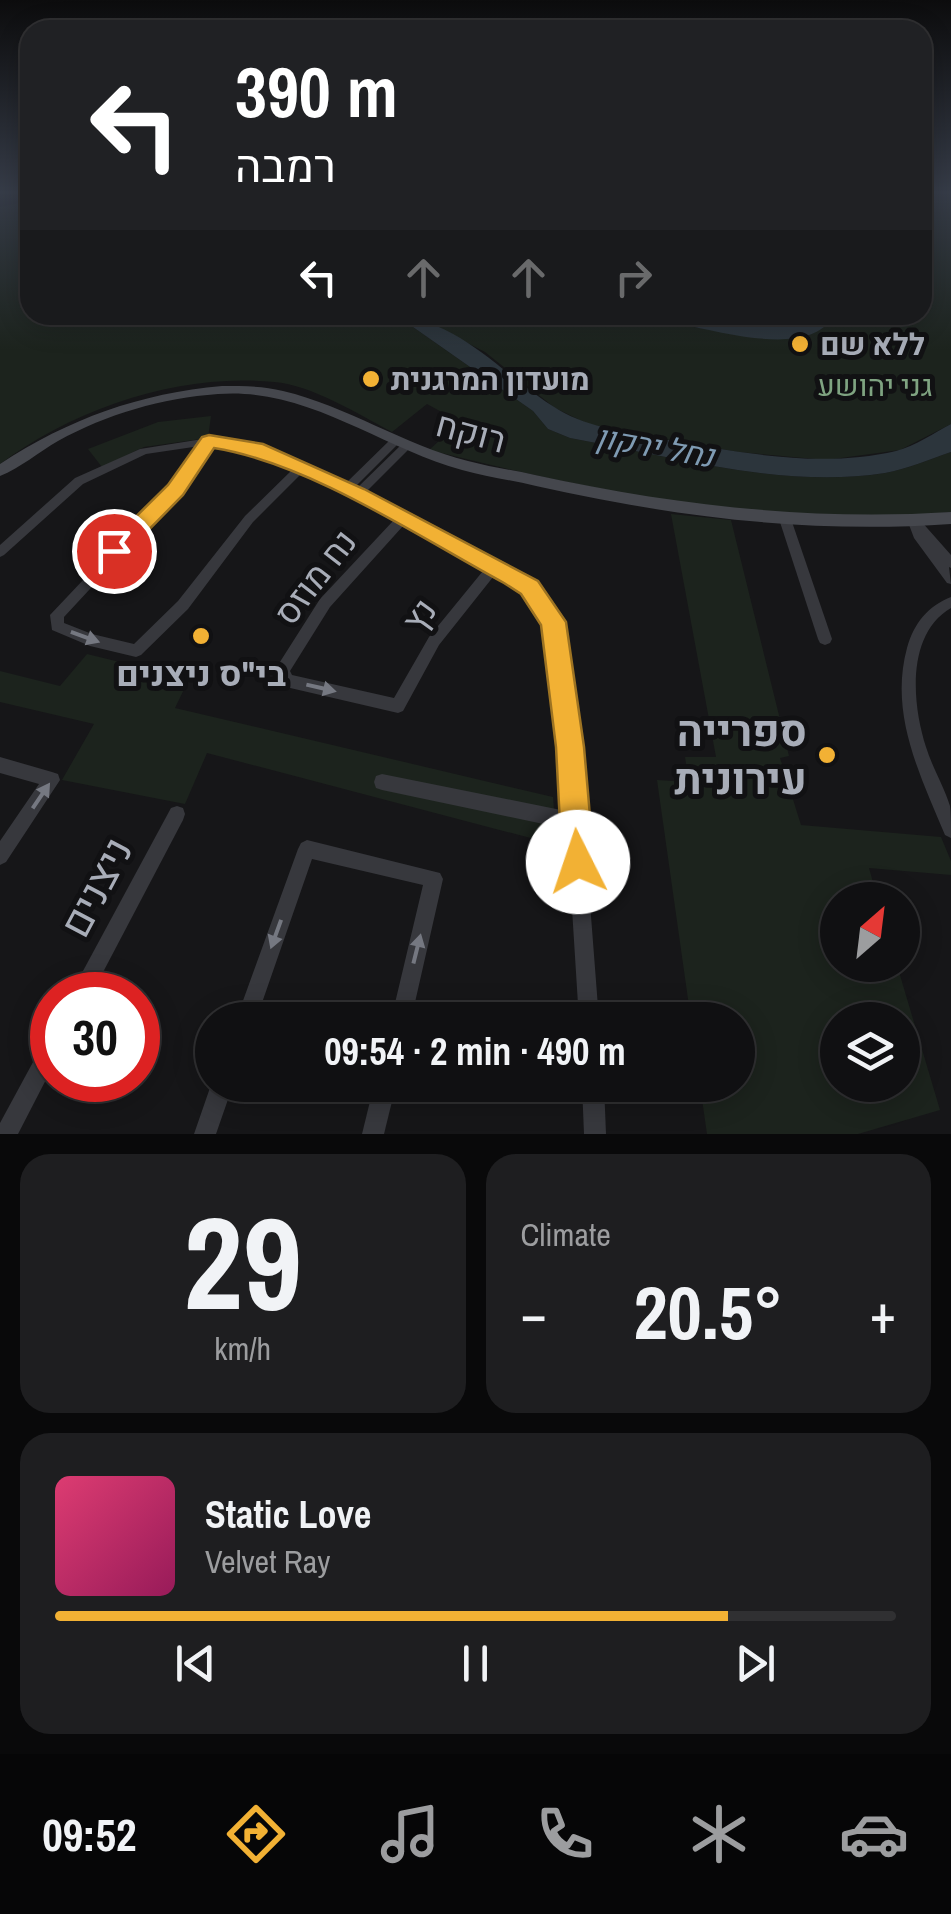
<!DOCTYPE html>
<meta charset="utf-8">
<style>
:root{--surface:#101012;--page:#1e1e20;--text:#f1f3f6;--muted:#9c9d9f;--line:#303032;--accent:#f2b134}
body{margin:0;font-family:"Archivo Narrow",Heebo,sans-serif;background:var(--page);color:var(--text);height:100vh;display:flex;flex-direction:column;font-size:38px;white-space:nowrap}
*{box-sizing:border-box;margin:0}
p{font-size:32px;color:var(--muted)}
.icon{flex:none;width:55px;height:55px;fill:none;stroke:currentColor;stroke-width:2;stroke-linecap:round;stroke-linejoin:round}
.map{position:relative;height:1134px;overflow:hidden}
.side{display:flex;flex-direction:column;gap:20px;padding:20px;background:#09090a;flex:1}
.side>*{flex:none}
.hud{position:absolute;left:20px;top:20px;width:912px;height:305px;border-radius:30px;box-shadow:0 5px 25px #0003,0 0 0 2px var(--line);background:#202124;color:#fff;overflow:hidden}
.needle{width:65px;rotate:28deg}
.fabs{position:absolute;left:820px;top:882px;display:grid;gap:20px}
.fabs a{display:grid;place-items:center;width:100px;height:100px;border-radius:50%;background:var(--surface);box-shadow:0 5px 25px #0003,0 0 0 2px var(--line);font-size:50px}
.speed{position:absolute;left:30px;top:972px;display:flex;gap:20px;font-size:50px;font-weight:700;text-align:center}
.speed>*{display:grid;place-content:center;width:130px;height:130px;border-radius:50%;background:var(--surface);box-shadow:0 5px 25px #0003,0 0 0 2px var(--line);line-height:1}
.speed .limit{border:15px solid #d22;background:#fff;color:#111}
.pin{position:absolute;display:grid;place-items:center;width:85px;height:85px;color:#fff;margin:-42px;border:5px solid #fff;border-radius:50%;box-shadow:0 2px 10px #0007}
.me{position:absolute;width:110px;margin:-55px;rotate:356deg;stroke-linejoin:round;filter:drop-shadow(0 0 8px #0008)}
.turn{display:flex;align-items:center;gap:35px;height:210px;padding:0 50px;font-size:45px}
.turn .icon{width:130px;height:130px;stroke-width:2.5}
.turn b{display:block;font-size:70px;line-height:85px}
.lanes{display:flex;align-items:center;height:95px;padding:0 50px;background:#0003;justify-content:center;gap:50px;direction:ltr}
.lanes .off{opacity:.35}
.big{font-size:75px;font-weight:700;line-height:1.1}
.side .widget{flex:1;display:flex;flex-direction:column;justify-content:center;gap:15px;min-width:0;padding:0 35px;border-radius:30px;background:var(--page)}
.side .dial{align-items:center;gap:0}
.dial b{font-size:130px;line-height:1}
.song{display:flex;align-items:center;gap:30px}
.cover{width:120px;height:120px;border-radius:15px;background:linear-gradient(135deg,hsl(340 70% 55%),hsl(330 70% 35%))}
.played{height:10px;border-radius:5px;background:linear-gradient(90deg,var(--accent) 80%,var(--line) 80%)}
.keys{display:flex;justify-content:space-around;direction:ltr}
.heat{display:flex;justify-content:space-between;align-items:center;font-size:55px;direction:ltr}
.side .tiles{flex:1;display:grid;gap:20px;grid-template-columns:1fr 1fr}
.widget:last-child{grid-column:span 2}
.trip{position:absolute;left:195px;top:1002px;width:560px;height:100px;border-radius:50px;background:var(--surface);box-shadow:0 5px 25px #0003,0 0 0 2px var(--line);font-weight:700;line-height:100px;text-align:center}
.dock{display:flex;height:160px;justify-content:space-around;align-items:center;background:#060607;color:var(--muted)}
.dock .icon{width:70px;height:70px}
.dock .selected{color:var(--accent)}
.dock b{font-size:45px;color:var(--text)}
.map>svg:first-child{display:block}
.green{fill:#1c231d;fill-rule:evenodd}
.water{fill:#2c353c}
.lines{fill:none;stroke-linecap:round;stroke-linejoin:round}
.street{fill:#37383d;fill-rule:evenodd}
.secondary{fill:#45474d;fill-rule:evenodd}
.oneway{fill:#757881}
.route{fill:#f2b134;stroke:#9d7322;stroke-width:2.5}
.poi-dot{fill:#f2b134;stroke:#111113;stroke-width:4}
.labels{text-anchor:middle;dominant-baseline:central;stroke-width:10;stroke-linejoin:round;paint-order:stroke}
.far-poi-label{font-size:30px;font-weight:bold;fill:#a8adb8;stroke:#111113;text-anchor:start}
.far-park-label{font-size:30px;fill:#7fa381;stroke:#111113}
.far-water-label{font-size:32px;font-style:italic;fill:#7f9bb3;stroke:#111113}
.street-label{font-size:35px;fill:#a8adb8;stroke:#111113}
.poi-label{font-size:35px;font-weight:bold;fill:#a8adb8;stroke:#111113}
.near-poi-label{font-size:42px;font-weight:bold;fill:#a8adb8;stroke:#111113;text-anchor:end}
.near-street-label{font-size:42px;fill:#a8adb8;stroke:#111113}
</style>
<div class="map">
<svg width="951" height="1134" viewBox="0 0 951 1134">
<rect width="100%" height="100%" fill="#161618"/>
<g class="green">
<polygon points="923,192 951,192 951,424 900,450 826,460 738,452 623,432 588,424 555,408 485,352 412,315 608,315 730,332 832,318 832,315 922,315"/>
<path d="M30,201V315H382L413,327L533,411L548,429L570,438C671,456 781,489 885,473C907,469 930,459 951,452V512C776,530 599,492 429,450L460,422L427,404L392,432C358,414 312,385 274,382C178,373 76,408 0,464V207Z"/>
<polygon points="211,416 208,438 144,447 102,467 88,449 158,422"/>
<path d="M671,514L731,520L789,756L780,758L801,825L941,837L951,861V875L869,868L878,900H838V965H897L940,1110L858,1134H707L700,1085H738V1020H691L657,780L689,782L685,757H716ZM838,1020H902V1085H838Z"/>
<polygon points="87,654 189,679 175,708 553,797 557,845 207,753 185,804 62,780 94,724 0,702 0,671 60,686"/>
</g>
<g class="water">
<path d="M382,315C459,315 499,374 559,410C590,428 627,432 662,439C738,452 819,469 896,451C915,446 934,433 951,424V452C930,459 907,469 885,473C781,489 671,456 570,438L548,429L533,411L413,327Z"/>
<path d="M608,315L728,319L738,315H832V318C805,361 704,327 662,320C645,317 626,317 608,315Z"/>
</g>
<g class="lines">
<g class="street">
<path d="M209,438L260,446L345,484L391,439H399V443L354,488L356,489L402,444H410V448L365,493L405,517L500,562L534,583L560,622L578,747L599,1020H579L567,829L382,790L376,788L374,782L376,776L382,774L566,811L562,747L546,623L524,591L497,572L439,645L403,711L398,713L286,687L281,685L276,670L278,665L320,599L393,521L353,497L302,473L253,522L188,609L141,655L136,657L90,646L52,630L50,615L171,487L200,446L146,454L83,484L4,555L0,557V545L75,478L140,449ZM212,445L254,451L293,469L245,516L178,601L134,644L92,634L64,623V617L179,493ZM403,526L487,566L429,637L394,698L292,675L290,671L330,607Z"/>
<polygon points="785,515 791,519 832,639 830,643 825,645 820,643 818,639 779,519"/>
<polygon points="914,518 920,520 951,555 951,568 949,567 951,584 947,583 914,538 908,522"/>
<path d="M951,597V608C906,634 912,704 926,747C932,767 944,786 950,806C951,815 951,827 951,838L945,835C920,775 889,714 907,648C914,623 928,606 951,597Z"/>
<polygon points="0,757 52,772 58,774 60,780 6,862 0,865 0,841 39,784 0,773"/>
<polygon points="177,806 183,808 185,814 183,820 91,995 70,995 171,808"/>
<polygon points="307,840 440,873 443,879 411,1020 391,1020 423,885 312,859 256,1020 236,1020 298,849 301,843"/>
<polygon points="52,1037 52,1068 18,1134 0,1134 0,1123 45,1040"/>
<polygon points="212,1082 212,1085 233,1085 216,1134 194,1134"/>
<polygon points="374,1085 396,1085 384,1134 362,1134"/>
<polygon points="582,1085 604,1085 606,1134 584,1134"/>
</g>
<path class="secondary" d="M222,386C243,386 263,386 283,391C347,406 404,445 468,461C490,467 513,470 535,475C673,505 810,521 951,512V524C810,534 674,517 536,486C512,480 486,477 462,470C379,447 307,387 218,394C162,398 107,414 58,441C39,452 20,468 0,476V464C68,419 141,393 222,386Z"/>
</g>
<defs><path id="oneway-solid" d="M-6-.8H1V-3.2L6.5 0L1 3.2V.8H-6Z" transform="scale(2.5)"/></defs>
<g class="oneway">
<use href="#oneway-solid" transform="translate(85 637) rotate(20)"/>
<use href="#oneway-solid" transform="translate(321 688) rotate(13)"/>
<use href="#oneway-solid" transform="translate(41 796) rotate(-56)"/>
<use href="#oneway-solid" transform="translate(276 934) rotate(110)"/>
<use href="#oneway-solid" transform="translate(417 949) rotate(-76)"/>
</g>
<linearGradient id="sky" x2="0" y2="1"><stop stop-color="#0c0c0d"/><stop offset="0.55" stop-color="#363c48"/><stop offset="1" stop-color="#363c48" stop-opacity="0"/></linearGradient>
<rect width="951" height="350" fill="url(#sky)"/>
<path class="route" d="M209,435L263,444L364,489L538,581L566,622L584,747L594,862L590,873L578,878L567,873L562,862L556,747L541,625L521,594L504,583C419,537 309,463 214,448L183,495L122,557H107L103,551L107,545L168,485L202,437Z"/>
<g class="poi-dot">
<circle cx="800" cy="344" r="10"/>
<circle cx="371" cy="379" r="10"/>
<circle cx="201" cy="636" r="10"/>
<circle cx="827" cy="755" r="10"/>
</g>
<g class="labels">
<g class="far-poi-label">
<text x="820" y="344">ללא שם</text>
<text x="391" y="379">מועדון המרגנית</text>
</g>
<g class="far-park-label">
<text x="875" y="385">גני יהושע</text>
</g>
<g class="far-water-label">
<text transform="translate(655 446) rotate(10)">נחל ירקון</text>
</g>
<g class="street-label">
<text transform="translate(471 432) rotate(15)">רוקח</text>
<text transform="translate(315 577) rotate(-52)">נח מוזס</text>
<text transform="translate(419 615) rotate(-54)">נץ</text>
</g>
<g class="poi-label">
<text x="201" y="673">בי"ס ניצנים</text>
</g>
<g class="near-poi-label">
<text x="807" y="731">ספרייה<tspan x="807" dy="48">עירונית</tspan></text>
</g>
<g class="near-street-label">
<text transform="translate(96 887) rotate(-62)">ניצנים</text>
</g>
</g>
</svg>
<div class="fabs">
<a><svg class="needle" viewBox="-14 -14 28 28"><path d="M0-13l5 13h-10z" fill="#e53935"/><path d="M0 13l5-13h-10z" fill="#9c9d9f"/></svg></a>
<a><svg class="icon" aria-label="layers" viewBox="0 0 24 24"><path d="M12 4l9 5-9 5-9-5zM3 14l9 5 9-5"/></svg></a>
</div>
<div class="speed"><div class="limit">30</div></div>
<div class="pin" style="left:114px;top:551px;background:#d93025"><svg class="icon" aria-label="arrive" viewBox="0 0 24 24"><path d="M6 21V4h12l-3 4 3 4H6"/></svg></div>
<svg class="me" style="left:578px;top:862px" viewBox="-20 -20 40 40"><circle r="19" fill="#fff"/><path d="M0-13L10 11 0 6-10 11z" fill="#f2b134"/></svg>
<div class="trip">09:54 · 2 min · 490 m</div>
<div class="hud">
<div class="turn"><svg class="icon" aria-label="left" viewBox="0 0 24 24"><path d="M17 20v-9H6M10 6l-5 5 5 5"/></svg><div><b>390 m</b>רמבה</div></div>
<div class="lanes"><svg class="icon" aria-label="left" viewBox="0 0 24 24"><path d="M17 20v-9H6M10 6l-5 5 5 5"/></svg><svg class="icon off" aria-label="ahead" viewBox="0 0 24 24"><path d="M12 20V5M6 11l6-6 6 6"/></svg><svg class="icon off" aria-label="ahead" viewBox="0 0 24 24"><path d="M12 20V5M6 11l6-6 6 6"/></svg><svg class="icon off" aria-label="right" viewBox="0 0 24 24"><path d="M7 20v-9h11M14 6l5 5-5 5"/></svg></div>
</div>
</div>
<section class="side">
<div class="tiles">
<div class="widget dial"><b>29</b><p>km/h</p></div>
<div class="widget"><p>Climate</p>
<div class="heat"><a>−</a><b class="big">20.5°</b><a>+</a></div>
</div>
<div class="widget">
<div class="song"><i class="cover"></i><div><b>Static Love</b><p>Velvet Ray</p></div></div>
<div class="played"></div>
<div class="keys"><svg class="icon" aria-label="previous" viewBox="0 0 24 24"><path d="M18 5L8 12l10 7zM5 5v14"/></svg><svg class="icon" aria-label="pause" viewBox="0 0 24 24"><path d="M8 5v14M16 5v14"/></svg><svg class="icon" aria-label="next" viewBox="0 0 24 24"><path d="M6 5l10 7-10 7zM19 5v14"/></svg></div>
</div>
</div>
</section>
<nav class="dock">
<b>09:52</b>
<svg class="icon selected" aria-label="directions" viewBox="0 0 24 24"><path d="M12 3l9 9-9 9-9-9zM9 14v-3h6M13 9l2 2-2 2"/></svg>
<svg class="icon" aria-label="music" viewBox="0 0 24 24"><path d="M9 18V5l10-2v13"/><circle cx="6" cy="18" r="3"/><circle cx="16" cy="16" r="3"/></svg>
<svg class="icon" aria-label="phone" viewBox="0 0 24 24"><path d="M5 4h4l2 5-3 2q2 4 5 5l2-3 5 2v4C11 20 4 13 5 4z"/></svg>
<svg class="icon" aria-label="climate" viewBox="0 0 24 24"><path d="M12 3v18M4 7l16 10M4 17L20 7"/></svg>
<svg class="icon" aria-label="car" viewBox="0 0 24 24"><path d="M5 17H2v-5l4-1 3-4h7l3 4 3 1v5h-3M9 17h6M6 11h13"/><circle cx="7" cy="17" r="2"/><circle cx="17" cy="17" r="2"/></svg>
</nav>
